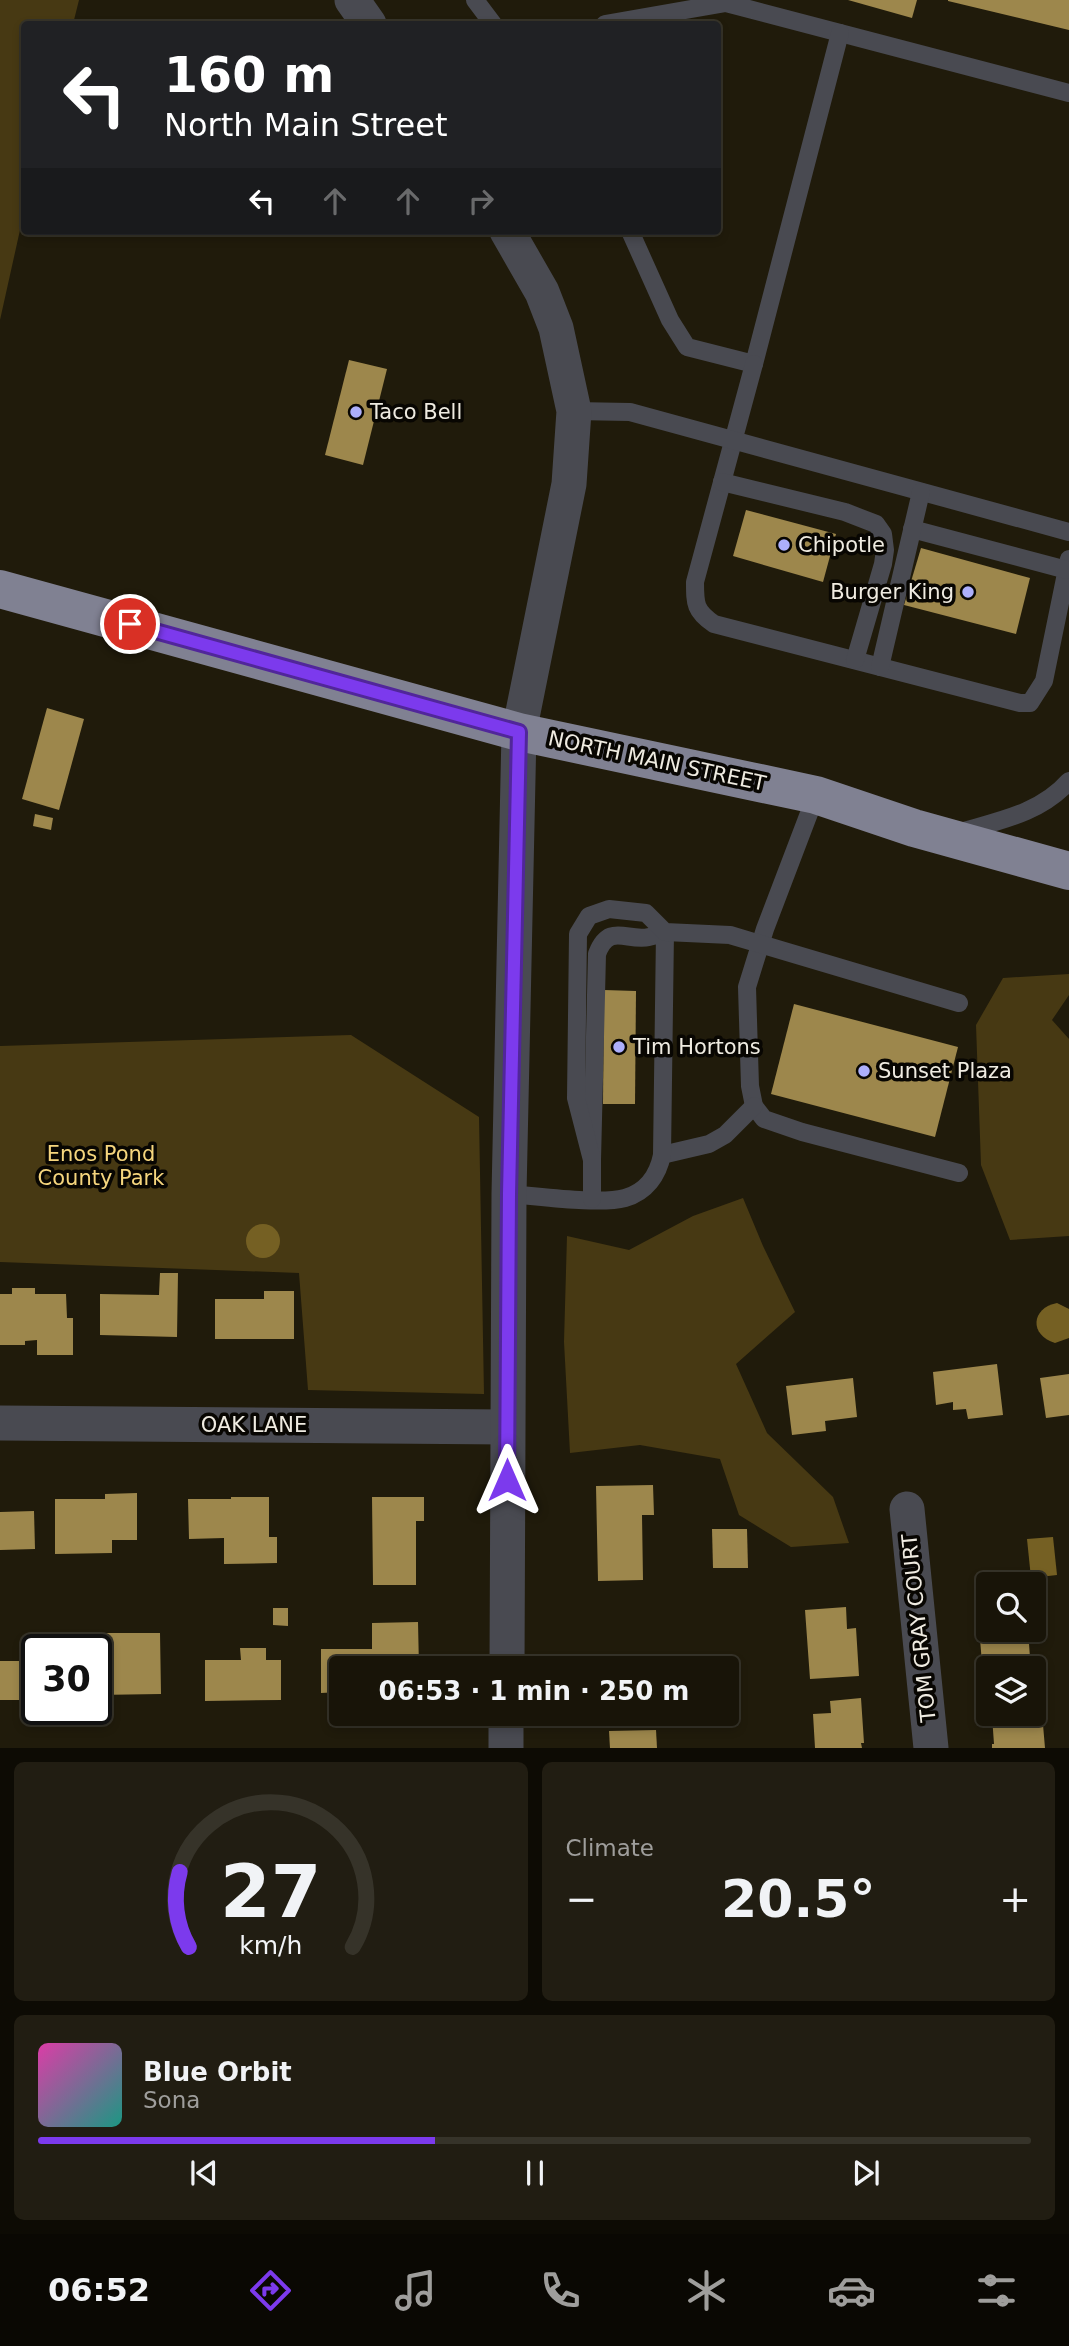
<!DOCTYPE html>
<meta charset="utf-8">
<style>
:root{--surface:#181408;--page:#211d12;--text:#f1f3f6;--muted:#9f9e9c;--line:#363329;--accent:#7c3aed}
body{margin:0;font-family:"DejaVu Sans",sans-serif;background:var(--page);color:var(--text);height:100vh;display:flex;flex-direction:column;font-size:26px;white-space:nowrap}
*{box-sizing:border-box;margin:0}
p{font-size:23px;color:var(--muted)}
.icon{flex:none;width:38px;height:38px;fill:none;stroke:currentColor;stroke-width:2;stroke-linecap:round;stroke-linejoin:round}
.map{position:relative;height:1748px;overflow:hidden}
.details{display:flex;flex-direction:column;gap:14px;padding:14px;background:#0d0b04;flex:1}
.details>*{flex:none}
.guide{position:absolute;left:21px;top:21px;width:700px;height:214px;border-radius:7px;box-shadow:0 4px 10px #0003,0 0 0 2px var(--line);background:#202124;color:#fff;overflow:hidden}
.buttons{position:absolute;left:976px;top:1572px;display:grid;gap:14px}
.buttons a{display:grid;place-items:center;width:70px;height:70px;border-radius:7px;background:var(--surface);box-shadow:0 4px 10px #0003,0 0 0 2px var(--line);font-size:35px}
.speed{position:absolute;left:21px;top:1634px;display:flex;gap:14px;font-size:35px;font-weight:700;text-align:center}
.speed>*{display:grid;place-content:center;width:91px;height:91px;border-radius:50%;background:var(--surface);box-shadow:0 4px 10px #0003,0 0 0 2px var(--line);line-height:1}
.speed .limit{border:4px solid #111;border-radius:10px;background:#fff;color:#111}
.pin{position:absolute;display:grid;place-items:center;width:60px;height:60px;color:#fff;margin:-30px;border:4px solid #fff;border-radius:50%;box-shadow:0 2px 7px #0007}
.me{position:absolute;width:77px;margin:-38px;rotate:0deg;stroke-linejoin:round;filter:drop-shadow(0 0 5px #0008)}
.turn{display:flex;align-items:center;gap:24px;height:147px;padding:0 28px;font-size:32px}
.turn .icon{width:91px;height:91px;stroke-width:2.5}
.turn b{display:block;font-size:49px;line-height:60px}
.lanes{display:flex;align-items:center;height:66px;padding:0 28px;background:#0003;justify-content:center;gap:35px;direction:ltr}
.lanes .off{opacity:.35}
.big{font-size:52px;font-weight:800;line-height:1.1}
.details .tile{flex:1;display:flex;flex-direction:column;justify-content:center;gap:10px;min-width:0;padding:0 24px;border-radius:10px;background:var(--page)}
.details .dial{align-items:center;gap:0}
.dial svg{height:182px;overflow:visible;fill:none;stroke:var(--line);stroke-width:7;stroke-linecap:round;text-anchor:middle}
.dial text{fill:var(--text);stroke:none}
.song{display:flex;align-items:center;gap:21px}
.cover{width:84px;height:84px;border-radius:10px;background:linear-gradient(135deg,hsl(320 70% 55%),hsl(170 70% 35%))}
.played{height:7px;border-radius:4px;background:linear-gradient(90deg,var(--accent) 40%,var(--line) 40%)}
.keys{display:flex;justify-content:space-around;direction:ltr}
.heat{display:flex;justify-content:space-between;align-items:center;font-size:38px;direction:ltr}
.details .tiles{flex:1;display:grid;gap:14px;grid-template-columns:1fr 1fr}
.tile:last-child{grid-column:span 2}
.trip{position:absolute;left:329px;top:1656px;width:410px;height:70px;border-radius:7px;background:var(--surface);box-shadow:0 4px 10px #0003,0 0 0 2px var(--line);font-weight:800;line-height:70px;text-align:center}
.menu{display:flex;height:112px;justify-content:space-around;align-items:center;background:#0a0803;color:var(--muted)}
.menu .icon{width:49px;height:49px}
.menu .on{color:var(--accent)}
.menu b{font-size:32px;color:var(--text)}
.map>svg:first-child{display:block}
.green{fill:#473913}
.water{fill:#756023}
.building{fill:#9d874c}
.lines{fill:none;stroke-linecap:round;stroke-linejoin:round}
.service{stroke:#494a51;stroke-width:18}
.minor{stroke:#494a51;stroke-width:35}
.trunk{stroke:#808192;stroke-width:38}
.route-casing{stroke:#51269a;stroke-width:18}
.route{stroke:#7c3aed;stroke-width:12}
.poi-dot{fill:#adaffb;stroke:#080602;stroke-width:2.5}
.labels{text-anchor:middle;dominant-baseline:central;stroke-width:7;stroke-linejoin:round;paint-order:stroke}
.poi-label{font-size:21px;fill:#efebe1;stroke:#080602;text-anchor:start}
.street-label{font-size:21px;fill:#efebe1;stroke:#080602}
.park-label{font-size:21px;fill:#f5d57d;stroke:#080602}
</style>
<div class="map">
<svg width="1069" height="1748" viewBox="0 0 1069 1748">
<rect width="100%" height="100%" fill="#201b0b"/>
<g class="green">
<polygon points="0,0 79,0 73,24 24,24 24,212 0,320"/>
<polygon points="1069,974 1069,995 1052,1020 1069,1039 1069,1236 1010,1240 981,1165 976,1025 1003,978"/>
<polygon points="351,1035 479,1117 484,1394 308,1390 299,1273 0,1262 0,1046"/>
<polygon points="743,1198 763,1246 795,1312 736,1364 767,1433 833,1497 849,1543 791,1547 739,1515 720,1459 640,1445 570,1453 564,1342 567,1236 629,1250 693,1216"/>
</g>
<g class="water">
<circle cx="263" cy="1241" r="17"/>
<path d="M1057,1303L1069,1309V1338L1055,1343C1029,1335 1031,1308 1057,1303Z"/>
<polygon points="1053,1537 1057,1575 1031,1578 1027,1539"/>
</g>
<g class="building">
<polygon points="848,0 917,0 912,18"/>
<polygon points="948,0 1069,0 1069,30 948,1"/>
<polygon points="349,360 387,369 363,465 325,455"/>
<polygon points="746,510 836,534 823,582 733,556"/>
<polygon points="921,548 1030,578 1016,634 904,605"/>
<polygon points="47,708 84,719 59,810 22,799"/>
<polygon points="35,814 53,818 51,830 33,826"/>
<polygon points="604,990 636,991 635,1104 603,1104"/>
<polygon points="794,1004 958,1047 935,1137 771,1094"/>
<polygon points="160,1273 178,1273 177,1337 100,1335 100,1294 159,1295"/>
<polygon points="12,1288 35,1288 35,1294 66,1294 67,1318 73,1318 73,1355 37,1355 37,1340 25,1341 25,1345 0,1345 0,1294 12,1294"/>
<polygon points="264,1291 294,1291 294,1339 215,1339 215,1299 264,1299"/>
<polygon points="997,1364 1003,1415 968,1419 966,1409 953,1410 953,1402 936,1405 933,1372"/>
<polygon points="1069,1374 1069,1415 1046,1418 1040,1378"/>
<polygon points="853,1378 857,1417 825,1421 826,1431 792,1435 786,1386"/>
<polygon points="653,1485 654,1515 642,1515 643,1580 598,1581 596,1486"/>
<polygon points="137,1493 137,1540 112,1540 112,1553 55,1554 55,1499 105,1499 105,1494"/>
<polygon points="231,1497 269,1497 269,1537 277,1537 277,1563 224,1564 224,1538 189,1539 188,1499 231,1499"/>
<polygon points="372,1497 424,1497 424,1521 416,1521 416,1585 373,1585"/>
<polygon points="34,1511 35,1549 0,1550 0,1512"/>
<polygon points="712,1529 747,1529 748,1568 713,1568"/>
<polygon points="989,1592 989,1629 1028,1629 1030,1658 982,1663 978,1615 985,1614 983,1593"/>
<polygon points="846,1607 847,1629 856,1628 859,1676 810,1679 805,1610"/>
<polygon points="273,1608 288,1608 288,1626 273,1625"/>
<polygon points="418,1622 419,1668 341,1668 341,1692 321,1693 321,1649 372,1649 372,1623"/>
<polygon points="81,1633 160,1633 161,1694 96,1695 96,1650 82,1650"/>
<polygon points="240,1648 266,1648 266,1660 281,1660 281,1700 205,1701 205,1660 241,1660"/>
<polygon points="0,1661 33,1661 34,1700 0,1700"/>
<polygon points="1034,1678 1039,1678 1045,1748 992,1748 992,1744 994,1744 992,1716 996,1716 996,1713 1034,1713"/>
<polygon points="861,1698 864,1743 861,1743 862,1748 815,1748 813,1714 831,1713 830,1701"/>
<polygon points="656,1730 657,1748 610,1748 609,1731"/>
</g>
<g class="lines">
<g class="service">
<polyline points="475,0 493,24"/>
<polyline points="605,24 726,3 1069,93"/>
<polyline points="630,231 670,320 687,347 754,364 840,33"/>
<path d="M754,364L695,582C695,604 695,611 714,624L1020,703H1030L1044,681L1069,559"/>
<polyline points="574,411 630,412 1069,532"/>
<polyline points="722,482 845,512 876,524 883,534 885,550 883,564 855,660"/>
<polyline points="912,529 1067,570"/>
<polyline points="880,667 921,492"/>
<polyline points="816,795 765,929 747,987 750,1086 754,1106 764,1119 802,1132 959,1173"/>
<path d="M957,833C997,821 1040,814 1069,781"/>
<polyline points="662,1155 709,1144 725,1135 754,1106"/>
<path d="M509,1194C538,1196 599,1205 625,1198C646,1192 658,1175 662,1155L665,932C660,934 654,936 649,937C627,942 609,922 597,954L592,1160"/>
<polyline points="592,1199 592,1160 576,1098 578,934 589,916 609,909 646,913 665,932 730,935 959,1003"/>
</g>
<g class="minor">
<polyline points="352,0 369,24"/>
<polyline points="0,1423 507,1427"/>
<polyline points="907,1509 931,1748"/>
<polyline points="507,1668 509,1194 519,732 569,484 574,411 556,328 542,292 507,231"/>
<polyline points="506,1748 506,1713"/>
</g>
<polyline class="trunk" points="0,589 519,732 816,795 914,828 1069,871"/>
</g>
<g class="lines">
<defs>
<polyline id="route" points="130,624 519,732 509,1194 507,1480"/>
</defs>
<use href="#route" class="route-casing"/>
<use href="#route" class="route"/>
</g>
<g class="poi-dot">
<circle cx="356" cy="412" r="7"/>
<circle cx="784" cy="545" r="7"/>
<circle cx="968" cy="592" r="7"/>
<circle cx="619" cy="1047" r="7"/>
<circle cx="864" cy="1071" r="7"/>
</g>
<g class="labels">
<g class="poi-label">
<text x="370" y="412">Taco Bell</text>
<text x="798" y="545">Chipotle</text>
<text x="954" y="592" text-anchor="end">Burger King</text>
<text x="633" y="1047">Tim Hortons</text>
<text x="878" y="1071">Sunset Plaza</text>
</g>
<g class="street-label">
<text transform="translate(657 761) rotate(12)">NORTH MAIN STREET</text>
<text x="254" y="1425">OAK LANE</text>
<text transform="translate(919 1628) rotate(-96)">TOM GRAY COURT</text>
</g>
<g class="park-label">
<text x="101" y="1154">Enos Pond<tspan x="101" dy="24">County Park</tspan></text>
</g>
</g>
</svg>
<div class="buttons">
<a><svg class="icon" aria-label="search" viewBox="0 0 24 24"><circle cx="10" cy="10" r="6"/><path d="M15 15l6 6"/></svg></a>
<a><svg class="icon" aria-label="layers" viewBox="0 0 24 24"><path d="M12 4l9 5-9 5-9-5zM3 14l9 5 9-5"/></svg></a>
</div>
<div class="speed"><div class="limit">30</div></div>
<div class="pin" style="left:130px;top:624px;background:#d93025"><svg class="icon" aria-label="arrive" viewBox="0 0 24 24"><path d="M6 21V4h12l-3 4 3 4H6"/></svg></div>
<svg class="me" style="left:507px;top:1480px" viewBox="-20 -20 40 40"><path d="M0-17L14 15 0 8-14 15z" fill="#7c3aed" stroke="#fff" stroke-width="4"/></svg>
<div class="trip">06:53 · 1 min · 250 m</div>
<div class="guide">
<div class="turn"><svg class="icon" aria-label="left" viewBox="0 0 24 24"><path d="M17 20v-9H6M10 6l-5 5 5 5"/></svg><div><b>160 m</b>North Main Street</div></div>
<div class="lanes"><svg class="icon" aria-label="left" viewBox="0 0 24 24"><path d="M17 20v-9H6M10 6l-5 5 5 5"/></svg><svg class="icon off" aria-label="ahead" viewBox="0 0 24 24"><path d="M12 20V5M6 11l6-6 6 6"/></svg><svg class="icon off" aria-label="ahead" viewBox="0 0 24 24"><path d="M12 20V5M6 11l6-6 6 6"/></svg><svg class="icon off" aria-label="right" viewBox="0 0 24 24"><path d="M7 20v-9h11M14 6l5 5-5 5"/></svg></div>
</div>
</div>
<section class="details">
<div class="tiles">
<div class="tile dial"><svg viewBox="0 0 100 80">
<path d="M14 69A42 42 0 1 1 86 69"/>
<path d="M14 69A42 42 0 0 1 10 36" stroke="#7c3aed"/>
<text x="50" y="56" font-size="32" font-weight="700">27</text>
<text x="50" y="72" font-size="11">km/h</text>
</svg></div>
<div class="tile"><p>Climate</p>
<div class="heat"><a>−</a><b class="big">20.5°</b><a>+</a></div>
</div>
<div class="tile">
<div class="song"><i class="cover"></i><div><b>Blue Orbit</b><p>Sona</p></div></div>
<div class="played"></div>
<div class="keys"><svg class="icon" aria-label="previous" viewBox="0 0 24 24"><path d="M18 5L8 12l10 7zM5 5v14"/></svg><svg class="icon" aria-label="pause" viewBox="0 0 24 24"><path d="M8 5v14M16 5v14"/></svg><svg class="icon" aria-label="next" viewBox="0 0 24 24"><path d="M6 5l10 7-10 7zM19 5v14"/></svg></div>
</div>
</div>
</section>
<nav class="menu">
<b>06:52</b>
<svg class="icon on" aria-label="directions" viewBox="0 0 24 24"><path d="M12 3l9 9-9 9-9-9zM9 14v-3h6M13 9l2 2-2 2"/></svg>
<svg class="icon" aria-label="music" viewBox="0 0 24 24"><path d="M9 18V5l10-2v13"/><circle cx="6" cy="18" r="3"/><circle cx="16" cy="16" r="3"/></svg>
<svg class="icon" aria-label="phone" viewBox="0 0 24 24"><path d="M5 4h4l2 5-3 2q2 4 5 5l2-3 5 2v4C11 20 4 13 5 4z"/></svg>
<svg class="icon" aria-label="climate" viewBox="0 0 24 24"><path d="M12 3v18M4 7l16 10M4 17L20 7"/></svg>
<svg class="icon" aria-label="car" viewBox="0 0 24 24"><path d="M5 17H2v-5l4-1 3-4h7l3 4 3 1v5h-3M9 17h6M6 11h13"/><circle cx="7" cy="17" r="2"/><circle cx="17" cy="17" r="2"/></svg>
<svg class="icon" aria-label="filters" viewBox="0 0 24 24"><path d="M4 7h16M4 17h16"/><circle cx="9" cy="7" r="2"/><circle cx="15" cy="17" r="2"/></svg>
</nav>
